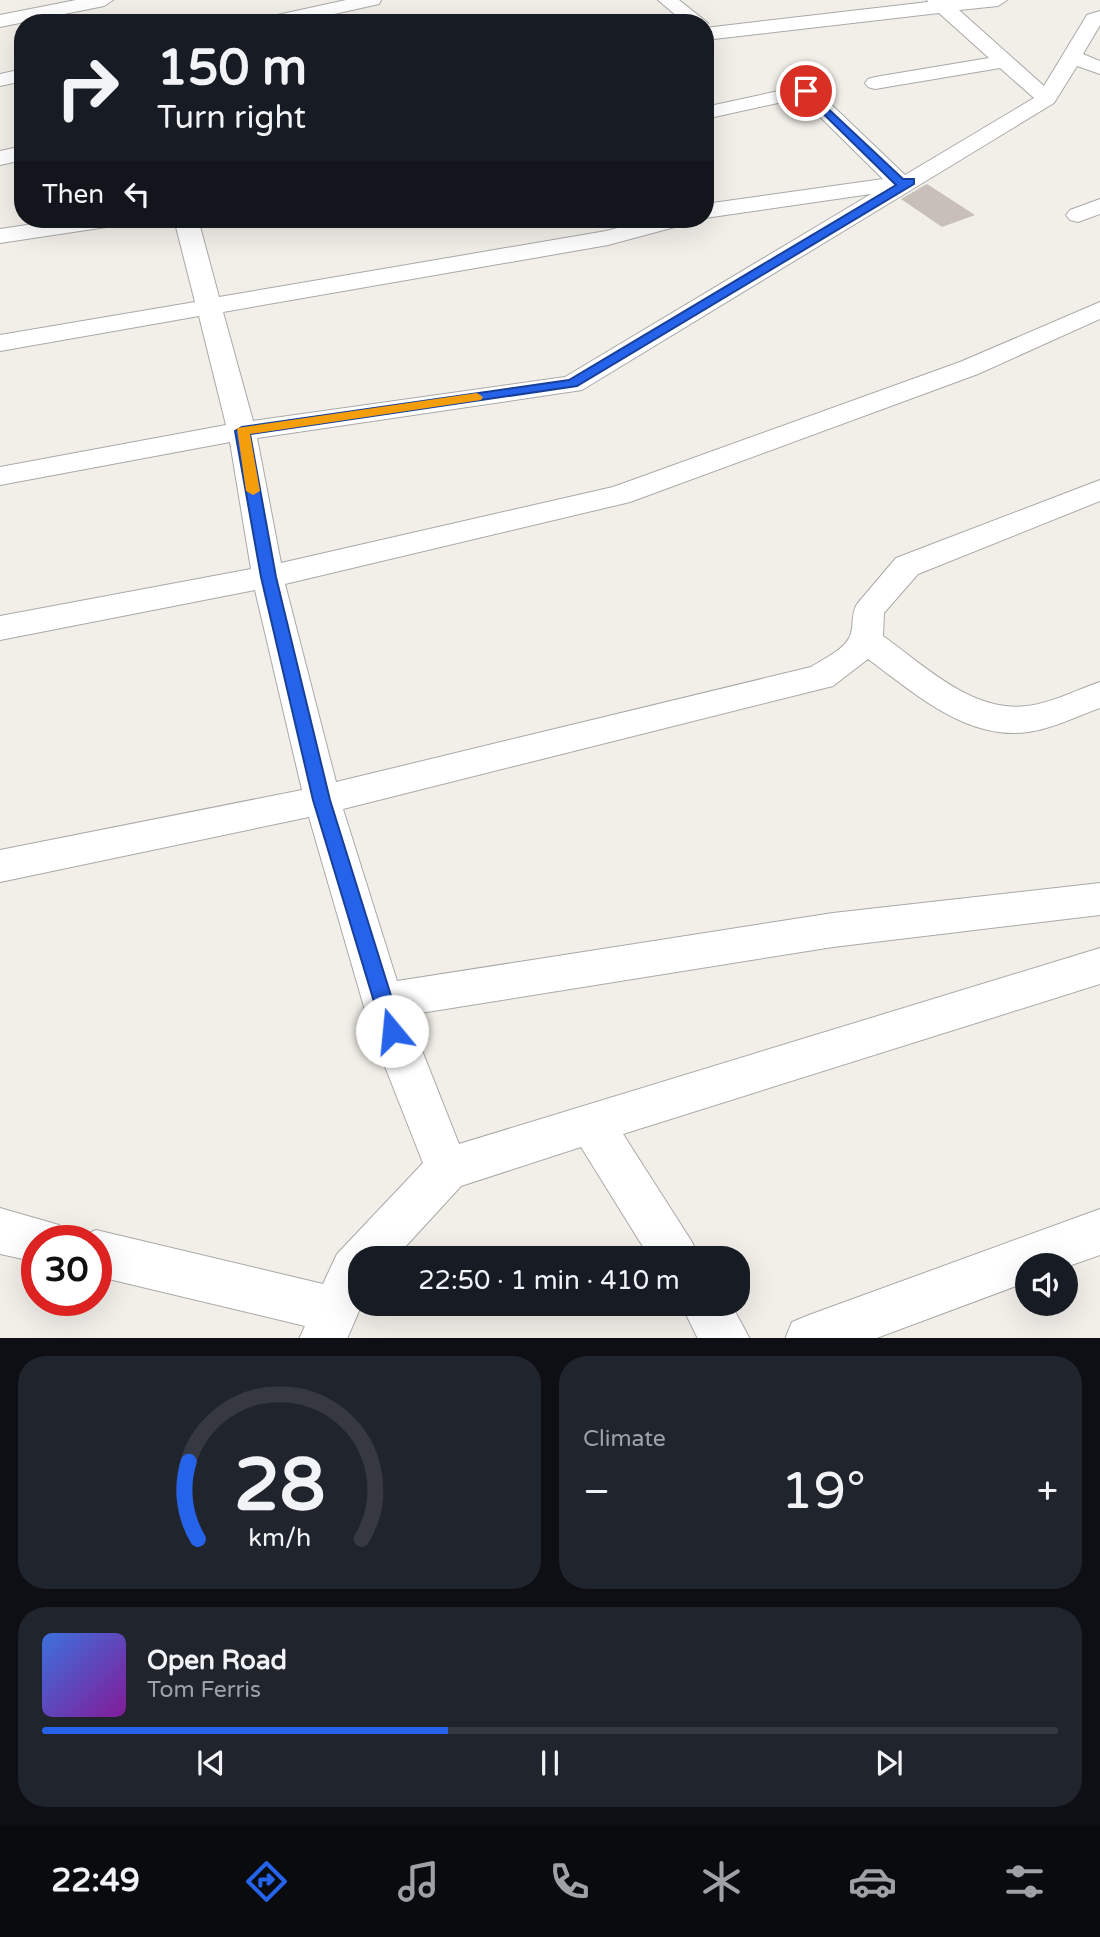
<!DOCTYPE html>
<meta charset="utf-8">
<style>
:root{--surface:#171b24;--page:#20242c;--text:#f1f3f6;--muted:#9ea1a6;--line:#363941;--accent:#2563eb}
body{margin:0;font-family:"Varela Round",sans-serif;background:var(--page);color:var(--text);height:100vh;display:flex;flex-direction:column;font-size:26px;white-space:nowrap}
*{box-sizing:border-box;margin:0}
p{font-size:23px;color:var(--muted)}
.icon{flex:none;width:38px;height:38px;fill:none;stroke:currentColor;stroke-width:2;stroke-linecap:round;stroke-linejoin:round}
.map{position:relative;height:1338px;overflow:hidden}
.details{display:flex;flex-direction:column;gap:18px;padding:18px;background:#0d0f14;flex:1}
.details>*{flex:none}
.guide{position:absolute;left:14px;top:14px;width:700px;height:214px;border-radius:28px;box-shadow:0 7px 28px #0002;background:#171b24;color:var(--text);overflow:hidden}
.buttons{position:absolute;left:1015px;top:1253px;display:grid;gap:14px}
.buttons a{display:grid;place-items:center;width:63px;height:63px;border-radius:50%;background:var(--surface);box-shadow:0 7px 28px #0002;font-size:35px}
.speed{position:absolute;left:21px;top:1225px;display:flex;gap:14px;font-size:35px;font-weight:700;text-align:center}
.speed>*{display:grid;place-content:center;width:91px;height:91px;border-radius:50%;background:var(--surface);box-shadow:0 7px 28px #0002;line-height:1}
.speed .limit{border:10px solid #d22;background:#fff;color:#111}
.pin{position:absolute;display:grid;place-items:center;width:60px;height:60px;color:#fff;margin:-30px;border:4px solid #fff;border-radius:50%;box-shadow:0 2px 7px #0007}
.me{position:absolute;width:77px;margin:-38px;rotate:343deg;stroke-linejoin:round;filter:drop-shadow(0 0 5px #0008)}
.turn{display:flex;align-items:center;gap:24px;height:147px;padding:0 28px;font-size:32px}
.turn .icon{width:91px;height:91px;stroke-width:2.5}
.turn b{display:block;font-size:49px;line-height:60px}
.then{display:flex;align-items:center;height:66px;padding:0 28px;background:#0003;gap:14px;font-size:26px}
.big{font-size:52px;font-weight:600;line-height:1.1}
.details .card{flex:1;display:flex;flex-direction:column;justify-content:center;gap:10px;min-width:0;padding:0 24px;border-radius:28px;background:var(--page)}
.details .dial{align-items:center;gap:0}
.dial svg{height:182px;overflow:visible;fill:none;stroke:var(--line);stroke-width:7;stroke-linecap:round;text-anchor:middle}
.dial text{fill:var(--text);stroke:none}
.song{display:flex;align-items:center;gap:21px}
.cover{width:84px;height:84px;border-radius:10px;background:linear-gradient(135deg,hsl(220 70% 55%),hsl(290 70% 35%))}
.played{height:7px;border-radius:4px;background:linear-gradient(90deg,var(--accent) 40%,var(--line) 40%)}
.keys{display:flex;justify-content:space-around;direction:ltr}
.heat{display:flex;justify-content:space-between;align-items:center;font-size:38px;direction:ltr}
.details .tiles{flex:1;display:grid;gap:18px;grid-template-columns:1fr 1fr}
.card:last-child{grid-column:span 2}
.trip{position:absolute;left:348px;top:1246px;width:402px;height:70px;border-radius:28px;background:var(--surface);box-shadow:0 7px 28px #0002;font-weight:600;line-height:70px;text-align:center}
.tab-bar{display:flex;height:112px;justify-content:space-around;align-items:center;background:#090b0e;color:var(--muted)}
.tab-bar .icon{width:49px;height:49px}
.tab-bar .current{color:var(--accent)}
.tab-bar b{font-size:32px;color:var(--text)}
.map>svg:first-child{display:block}
.building{fill:#c7bfb8}
.lines{fill:none;stroke-linecap:round;stroke-linejoin:round}
.street-casing{stroke:#a9a9a9;stroke-width:2}
.street{fill:#fff;fill-rule:evenodd}
.route{fill:#2563eb;stroke:#184099;stroke-width:2}
.slow{fill:#f59e0b}
</style>
<div class="map">
<svg width="1100" height="1339" viewBox="0 0 1100 1339">
<rect width="100%" height="100%" fill="#f2efe9"/>
<polygon class="building" points="927,184 975,215 942,227 901,199"/>
<g class="lines">
<defs>
<g id="street">
<polygon points="76,0 113,0 104,6 0,27 0,15"/>
<polygon points="346,0 381,0 379,4 294,23 256,23 259,19"/>
<polygon points="658,0 679,0 708,23 705,27 705,23 685,23"/>
<path d="M927,0H1007L998,6L959,10L1044,86L1087,15L1100,11V25L1083,54L1100,61V74L1077,66L1054,103L582,390L257,438L281,563L613,487L960,362L1100,302V319L978,374L630,502L285,584L336,782L811,667C823,659 842,651 849,638C855,628 850,615 857,604L896,558L1100,480V501L918,574L884,613L883,636C924,665 972,713 1027,706C1052,703 1076,690 1100,682V708C1077,716 1052,729 1028,732C967,741 913,692 868,659L833,686L821,689L343,809L397,981L833,913L1100,883V915L833,947L408,1015L459,1144L1100,948V984L623,1134L692,1242L699,1258H650L581,1147L461,1186L395,1258H360L362,1304L347,1339H299L305,1326L96,1276V1241H78L80,1237L96,1230L323,1284L337,1254L423,1163L371,1031L309,817L0,882V850L302,790L255,590L0,640V616L251,569L230,442L0,485V467L226,425L199,316L0,351V335L195,302L174,219H198L219,297L606,231L652,219H690L686,224L608,245L223,312L253,421L565,377L871,194L705,218V204L883,179L801,98L705,119V107L806,85L813,87L905,175L1034,98L1000,68L875,89L868,87L865,83L868,79L875,77L989,58L939,13L705,40V28L928,2Z"/>
<polygon points="23,69 23,81 0,86 0,74"/>
<polygon points="23,146 23,160 0,165 0,151"/>
<polygon points="1100,199 1100,214 1078,222 1070,220 1066,215 1070,210"/>
<polygon points="67,219 125,219 121,224 113,226 0,243 0,229"/>
<polygon points="0,1208 59,1225 66,1241 37,1241 37,1262 0,1254"/>
<polygon points="1100,1209 1100,1255 1066,1267 1027,1265 1027,1282 874,1339 785,1339 792,1322 809,1315"/>
<polygon points="681,1304 731,1304 750,1339 698,1339"/>
</g>
</defs>
<use href="#street" class="street-casing"/>
<use href="#street" class="street"/>
</g>
<polygon class="route" points="806,88 903,179 914,179 914,184 577,386 250,434 276,577 330,800 402,1031 399,1038 392,1040 385,1038 313,800 261,577 235,431 242,427 569,380 896,185 802,93"/>
<polygon class="slow" points="477,393 483,397 481,400 250,434 260,491 253,495 246,491 237,428"/>
</svg>
<div class="buttons">
<a><svg class="icon" aria-label="sound" viewBox="0 0 24 24"><path d="M4 9h4l5-4v14l-5-4H4zM17 9q2 3 0 6"/></svg></a>
</div>
<div class="speed"><div class="limit">30</div></div>
<div class="pin" style="left:806px;top:91px;background:#d93025"><svg class="icon" aria-label="arrive" viewBox="0 0 24 24"><path d="M6 21V4h12l-3 4 3 4H6"/></svg></div>
<svg class="me" style="left:392px;top:1031px" viewBox="-20 -20 40 40"><circle r="19" fill="#fff"/><path d="M0-13L10 11 0 6-10 11z" fill="#2563eb"/></svg>
<div class="trip">22:50 · 1 min · 410 m</div>
<div class="guide">
<div class="turn"><svg class="icon" aria-label="right" viewBox="0 0 24 24"><path d="M7 20v-9h11M14 6l5 5-5 5"/></svg><div><b>150 m</b>Turn right</div></div>
<div class="then">Then<svg class="icon" aria-label="left" viewBox="0 0 24 24"><path d="M17 20v-9H6M10 6l-5 5 5 5"/></svg></div>
</div>
</div>
<section class="details">
<div class="tiles">
<div class="card dial"><svg viewBox="0 0 100 80">
<path d="M14 69A42 42 0 1 1 86 69"/>
<path d="M14 69A42 42 0 0 1 10 35" stroke="#2563eb"/>
<text x="50" y="56" font-size="32" font-weight="700">28</text>
<text x="50" y="72" font-size="11">km/h</text>
</svg></div>
<div class="card"><p>Climate</p>
<div class="heat"><a>−</a><b class="big">19°</b><a>+</a></div>
</div>
<div class="card">
<div class="song"><i class="cover"></i><div><b>Open Road</b><p>Tom Ferris</p></div></div>
<div class="played"></div>
<div class="keys"><svg class="icon" aria-label="previous" viewBox="0 0 24 24"><path d="M18 5L8 12l10 7zM5 5v14"/></svg><svg class="icon" aria-label="pause" viewBox="0 0 24 24"><path d="M8 5v14M16 5v14"/></svg><svg class="icon" aria-label="next" viewBox="0 0 24 24"><path d="M6 5l10 7-10 7zM19 5v14"/></svg></div>
</div>
</div>
</section>
<nav class="tab-bar">
<b>22:49</b>
<svg class="icon current" aria-label="directions" viewBox="0 0 24 24"><path d="M12 3l9 9-9 9-9-9zM9 14v-3h6M13 9l2 2-2 2"/></svg>
<svg class="icon" aria-label="music" viewBox="0 0 24 24"><path d="M9 18V5l10-2v13"/><circle cx="6" cy="18" r="3"/><circle cx="16" cy="16" r="3"/></svg>
<svg class="icon" aria-label="phone" viewBox="0 0 24 24"><path d="M5 4h4l2 5-3 2q2 4 5 5l2-3 5 2v4C11 20 4 13 5 4z"/></svg>
<svg class="icon" aria-label="climate" viewBox="0 0 24 24"><path d="M12 3v18M4 7l16 10M4 17L20 7"/></svg>
<svg class="icon" aria-label="car" viewBox="0 0 24 24"><path d="M5 17H2v-5l4-1 3-4h7l3 4 3 1v5h-3M9 17h6M6 11h13"/><circle cx="7" cy="17" r="2"/><circle cx="17" cy="17" r="2"/></svg>
<svg class="icon" aria-label="filters" viewBox="0 0 24 24"><path d="M4 7h16M4 17h16"/><circle cx="9" cy="7" r="2"/><circle cx="15" cy="17" r="2"/></svg>
</nav>
